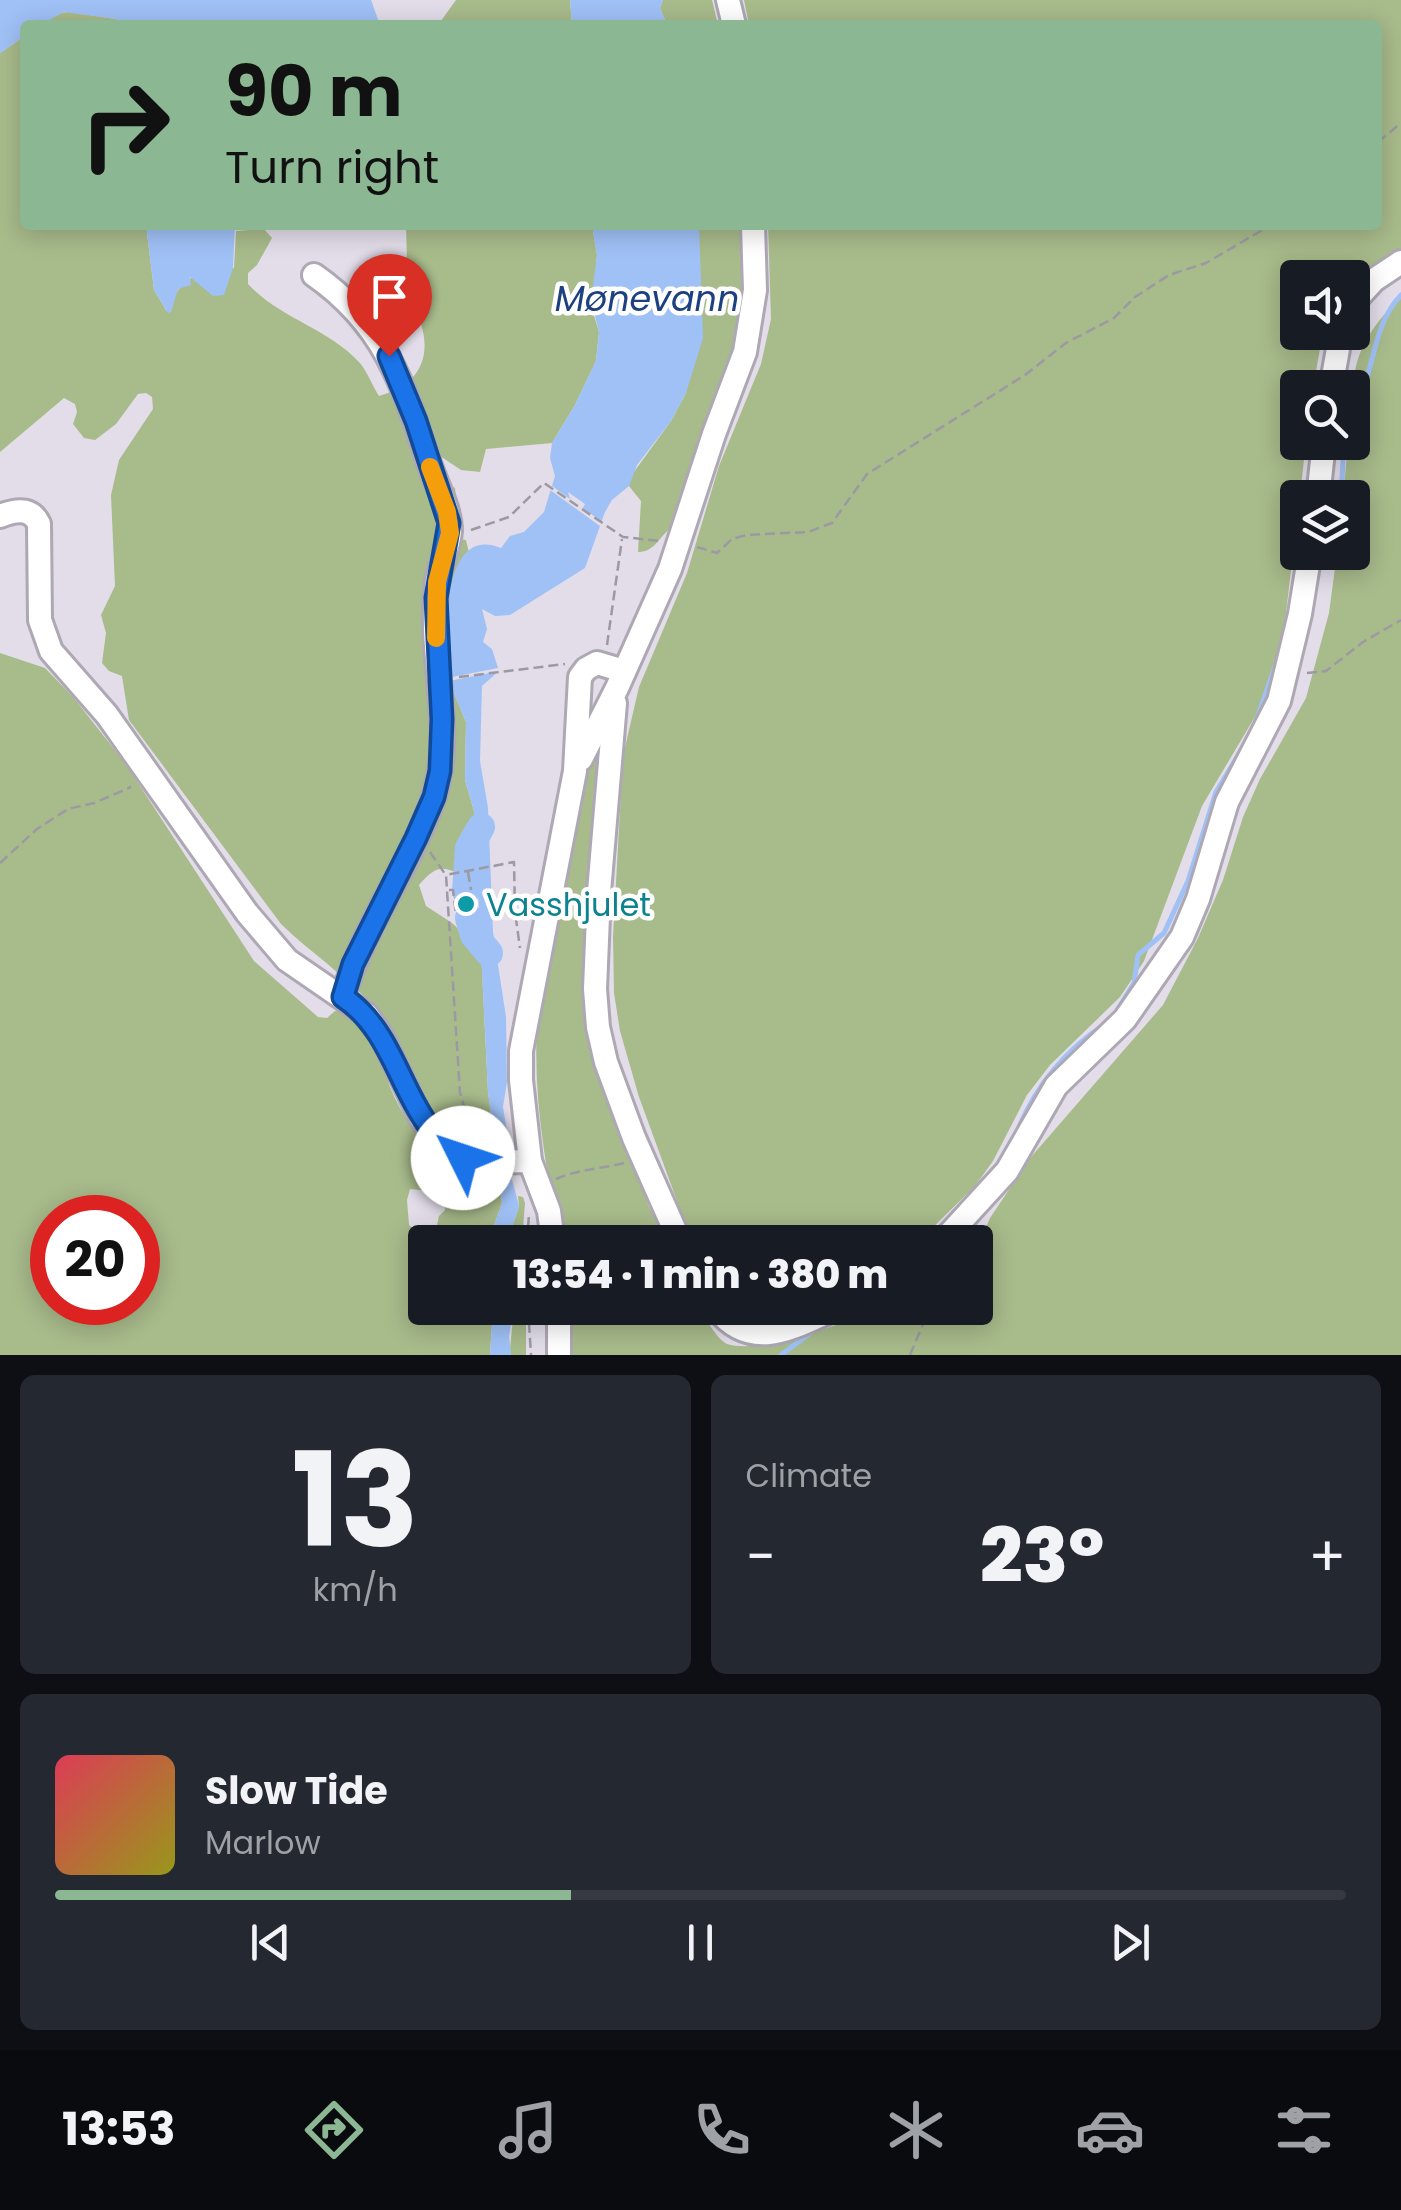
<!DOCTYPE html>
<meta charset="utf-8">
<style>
:root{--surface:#171b24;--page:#242831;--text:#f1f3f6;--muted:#9ea1a6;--line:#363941;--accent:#8cb793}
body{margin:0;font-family:Poppins,sans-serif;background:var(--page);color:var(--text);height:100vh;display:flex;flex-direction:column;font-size:38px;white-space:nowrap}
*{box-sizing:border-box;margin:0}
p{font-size:32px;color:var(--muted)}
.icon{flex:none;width:55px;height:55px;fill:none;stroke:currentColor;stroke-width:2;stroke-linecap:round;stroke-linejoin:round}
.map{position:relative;height:1355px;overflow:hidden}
.drawer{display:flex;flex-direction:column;gap:20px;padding:20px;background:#0d0f14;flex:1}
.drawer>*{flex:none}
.top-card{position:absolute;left:20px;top:20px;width:1362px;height:210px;border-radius:10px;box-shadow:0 5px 25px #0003;background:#8cb793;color:#111;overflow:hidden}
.fabs{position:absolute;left:1280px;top:260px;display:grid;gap:20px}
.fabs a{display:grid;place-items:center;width:90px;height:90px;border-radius:10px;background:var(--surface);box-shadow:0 5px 25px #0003;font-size:50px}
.speed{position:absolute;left:30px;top:1195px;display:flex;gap:20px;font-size:50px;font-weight:700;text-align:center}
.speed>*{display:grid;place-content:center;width:130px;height:130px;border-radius:50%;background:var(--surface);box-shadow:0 5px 25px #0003;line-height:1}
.speed .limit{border:15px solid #d22;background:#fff;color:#111}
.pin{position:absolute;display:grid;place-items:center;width:85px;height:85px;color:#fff;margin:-102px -42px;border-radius:50% 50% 50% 0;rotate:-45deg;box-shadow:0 0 10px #0007}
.pin .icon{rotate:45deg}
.me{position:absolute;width:110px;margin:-55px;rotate:311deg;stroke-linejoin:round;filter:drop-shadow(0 0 8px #0008)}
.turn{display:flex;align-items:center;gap:35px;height:210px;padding:0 40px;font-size:45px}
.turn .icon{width:130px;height:130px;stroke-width:2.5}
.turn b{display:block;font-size:70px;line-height:85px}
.big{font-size:75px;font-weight:800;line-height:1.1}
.drawer .tile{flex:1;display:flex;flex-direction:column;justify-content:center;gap:15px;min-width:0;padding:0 35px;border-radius:15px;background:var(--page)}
.drawer .dial{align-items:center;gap:0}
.dial b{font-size:130px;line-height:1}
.song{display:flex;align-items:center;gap:30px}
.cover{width:120px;height:120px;border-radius:15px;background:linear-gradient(135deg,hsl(350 70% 55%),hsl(60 70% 35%))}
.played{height:10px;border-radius:5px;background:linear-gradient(90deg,var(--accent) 40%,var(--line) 40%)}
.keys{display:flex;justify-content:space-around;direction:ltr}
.heat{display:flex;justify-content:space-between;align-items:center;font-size:55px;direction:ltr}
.drawer .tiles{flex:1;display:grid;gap:20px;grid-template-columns:1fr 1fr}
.tile:last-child{grid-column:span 2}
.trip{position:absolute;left:408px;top:1225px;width:585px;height:100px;border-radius:10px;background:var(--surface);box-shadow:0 5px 25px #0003;font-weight:800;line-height:100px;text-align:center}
.menu{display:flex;height:160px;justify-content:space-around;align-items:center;background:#090b0e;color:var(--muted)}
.menu .icon{width:70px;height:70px}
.menu .selected{color:var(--accent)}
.menu b{font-size:45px;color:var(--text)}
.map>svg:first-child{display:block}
.green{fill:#a8bb8b;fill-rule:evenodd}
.water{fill:#a0c1f6}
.pier{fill:#e2dde9}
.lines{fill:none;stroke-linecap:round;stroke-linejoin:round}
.stream{stroke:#a0c1f6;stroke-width:5}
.river{stroke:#a0c1f6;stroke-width:28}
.minor-casing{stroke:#ada8b3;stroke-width:28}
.path{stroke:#9c99a2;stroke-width:2.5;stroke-dasharray:10 5;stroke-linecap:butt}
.minor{stroke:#fff;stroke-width:22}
.route-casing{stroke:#114b97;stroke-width:25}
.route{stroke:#1a73e8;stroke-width:18}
.slow{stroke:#f59e0b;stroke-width:18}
.culture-dot{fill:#0f9aa8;stroke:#fff;stroke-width:4}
.labels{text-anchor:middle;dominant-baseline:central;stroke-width:9;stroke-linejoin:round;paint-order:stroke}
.culture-label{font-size:32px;fill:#0d838f;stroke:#fff;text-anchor:start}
.water-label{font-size:35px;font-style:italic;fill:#1d4180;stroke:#fff}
</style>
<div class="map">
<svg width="1401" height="1355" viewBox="0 0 1401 1355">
<rect width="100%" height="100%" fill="#e2dde9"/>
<g class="green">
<polygon points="456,0 570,0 572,25 438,25"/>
<polygon points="663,0 712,0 718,25 667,25 660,8"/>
<polygon points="744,0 1401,0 1401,254 1353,281 1352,278 1298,278 1298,332 1323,333 1313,387 1298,388 1298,442 1306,443 1286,613 1276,668 1256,715 1202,806 1144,961 1120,997 1050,1065 1027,1095 993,1161 975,1186 918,1242 692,1242 639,1097 620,1031 614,993 613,937 623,756 639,687 687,573 719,466 761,364 771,319 768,225 1378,225 1378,25 749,25"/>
<polygon points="69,12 116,19 122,25 40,25 59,13"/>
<path d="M25,36V225H146L154,290L166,310L171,312C177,273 199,275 234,268L236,231L264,229L272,238L257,265L248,273V284C279,318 327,328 359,362C367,371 372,385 379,396C418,386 433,358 420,321L426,315L408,302L406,225H592L597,255L592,309L599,332L596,361L575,405L552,443L486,449L480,472L461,470L431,450L449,485L455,488L460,539L466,540L469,553L461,561L448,593L447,662L449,681L466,722L465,780L474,811L477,877C449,877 445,854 419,885L426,906L452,923L481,950L488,1092L497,1157L482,1151L475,1121L444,1127C412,1110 411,1062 393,1033C365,987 319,961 281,924L129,720L122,676L109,671L102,663L106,633L101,615L115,586L111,495L119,460L153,409L152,397L146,393L138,394L116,424L95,440L84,438L73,424L77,412L75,404L64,398L0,452V53Z"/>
<path d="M699,225H744L745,298L735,356L673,527C659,535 656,552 638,552L641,501L629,486L631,476L671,421L686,393Z"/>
<path d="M1401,296V1355H568L567,1308H700C706,1319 716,1338 727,1344C764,1355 845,1321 882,1309C905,1302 949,1308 975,1308V1252L990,1218L1031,1157L1163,1005L1198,938L1223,880L1243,817L1260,779L1306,698L1329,613L1337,553L1352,552V498L1343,497L1348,443L1352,442C1352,371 1349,350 1401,296Z"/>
<path d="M0,653L45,668L73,697L125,763L254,961L318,1017L327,1018L335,1011L344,1012C356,1026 372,1039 380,1056C385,1065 386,1077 390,1087C401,1115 420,1139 444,1156C446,1169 440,1182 431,1191L410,1189L407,1200L409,1225L426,1239L441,1237L443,1231L437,1225L439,1216L445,1210L447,1196L464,1173L498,1177L502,1203L488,1242H425V1308H493L490,1355H0ZM52,1218H138V1302H52Z"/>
<path d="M601,726V1076L649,1207L667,1242H561C546,1171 533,1099 537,1026L586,753Z"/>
<polygon points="518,1196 523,1197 525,1203 522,1242 507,1242 519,1206"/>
<polygon points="514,1308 526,1308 526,1355 511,1355 510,1349"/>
</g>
<g class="water">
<polygon points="0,0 371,0 380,25 122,25 116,19 64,12 40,25 25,25 25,36 0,53"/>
<polygon points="570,0 663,0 660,8 667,25 572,25"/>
<polygon points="146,225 235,225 233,268 224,295 213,296 190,277 191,285 178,289 171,312 168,313 154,290"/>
<path d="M592,225H699L703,338L686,393L671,421L637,465L629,486L612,500L605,512L585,568L510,615L495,616L482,609L487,629L483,642L492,649L498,668L447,678C446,647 438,522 501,548L510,536L524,532L544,512L555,476L550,458L552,443L575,405L596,361L599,332L591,300L597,255Z"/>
<polygon points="499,671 482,686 480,761 488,808 493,932 506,1017 507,1082 503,1107 509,1144 507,1161 519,1206 507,1242 488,1242 502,1203 488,1092 474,811 465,780 466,722 449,681"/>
<polygon points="493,1308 514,1308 509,1336 511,1355 490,1355"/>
</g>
<polygon class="pier" points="548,483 570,499 568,492 585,504 583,508 606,525 604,529 546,487"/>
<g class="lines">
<g class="stream">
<path d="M1352,414C1375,378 1370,327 1401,295"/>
<polyline points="1341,498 1344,442"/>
<polyline points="1317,567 1326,562 1329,552"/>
<polyline points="1256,721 1277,661"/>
<polyline points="1113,1017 1134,983 1138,955 1164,933 1188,881 1216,792 1242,749"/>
<path d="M1016,1134C1034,1088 1064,1051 1105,1024"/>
<polyline points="781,1355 817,1328"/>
</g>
<g class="river">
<polyline points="466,891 469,848 481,827"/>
<polyline points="469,918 474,935 489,953"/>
</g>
<defs>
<g id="minor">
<polyline points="728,0 734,25"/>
<path d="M314,275C386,325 404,387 430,466C437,486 450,510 450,531C449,546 442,561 438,576C434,593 435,612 435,629C437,683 451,743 434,796C411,866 363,926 343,997"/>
<polyline points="1352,304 1374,280 1401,262"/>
<polyline points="1331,388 1341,332"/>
<polyline points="1318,498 1324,442"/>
<path d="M0,516C15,510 31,507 39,524L40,620L51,651L107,715L247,913L287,960L367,1015L381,1035L421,1118L439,1141L463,1157L480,1162L530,1161"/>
<polyline points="615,703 599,892 595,989 598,1027 606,1062 634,1138 680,1242"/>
<polyline points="581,759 617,688 670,569 714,434 745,352 755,290 753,225"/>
<polyline points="553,1242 549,1211 530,1161 521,1080 521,1051 575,771 580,677 586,669 597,663 624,671"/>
<polyline points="942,1242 1007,1171 1056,1086 1125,1019 1182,937 1198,899 1227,802 1279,701 1300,614 1310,552"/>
<polyline points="559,1308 559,1355"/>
<path d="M716,1308C752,1354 794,1327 837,1308"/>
</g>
</defs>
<use href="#minor" class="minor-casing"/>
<g class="path">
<polyline points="1378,142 1401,123"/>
<polyline points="471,530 509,517 544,483 623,537 660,541"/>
<polyline points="697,547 717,553 732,539 746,535 808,532 832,523 867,474 1025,375 1066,343 1114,318 1135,297 1169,275 1206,263 1271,225"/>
<polyline points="607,645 622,539"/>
<polyline points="1307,673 1326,671 1363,642 1401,620"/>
<polyline points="459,677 565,664"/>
<polyline points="430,852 445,874"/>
<polyline points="0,863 37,829 68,809 94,803 131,787"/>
<polyline points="468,872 471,890"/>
<polyline points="449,890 453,890 456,914"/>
<polyline points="474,1139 460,1093 446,875 514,862 515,912 520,948"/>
<path d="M556,1179C578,1169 601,1169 624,1163"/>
<polyline points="527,1242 529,1214"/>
<polyline points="528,1308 531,1355"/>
<polyline points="910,1355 930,1308"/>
</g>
<use href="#minor" class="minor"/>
</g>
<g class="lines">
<defs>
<path id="route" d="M389,356L416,421L449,523L436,598L442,719L440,771L434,797L416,838L353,964L343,997C403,1037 400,1120 463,1158"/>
</defs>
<use href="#route" class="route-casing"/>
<use href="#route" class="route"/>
<polyline class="slow" points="430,467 447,512 450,533 437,582 436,638"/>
</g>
<circle class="culture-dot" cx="466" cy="904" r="10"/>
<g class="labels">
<g class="culture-label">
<text x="486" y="904">Vasshjulet</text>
</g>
<g class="water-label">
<text x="647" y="298">Mønevann</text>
</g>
</g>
</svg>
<div class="fabs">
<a><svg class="icon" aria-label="sound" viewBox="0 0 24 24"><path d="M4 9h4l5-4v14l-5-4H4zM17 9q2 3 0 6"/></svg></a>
<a><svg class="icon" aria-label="search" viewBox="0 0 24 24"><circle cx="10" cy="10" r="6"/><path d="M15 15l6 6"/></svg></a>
<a><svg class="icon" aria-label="layers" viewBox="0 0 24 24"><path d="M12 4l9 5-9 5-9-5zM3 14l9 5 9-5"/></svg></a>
</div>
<div class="speed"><div class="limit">20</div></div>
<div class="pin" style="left:389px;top:356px;background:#d93025"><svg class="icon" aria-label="arrive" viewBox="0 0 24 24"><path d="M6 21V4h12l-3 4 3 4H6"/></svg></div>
<svg class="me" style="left:463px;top:1158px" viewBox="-20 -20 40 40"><circle r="19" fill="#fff"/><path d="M0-13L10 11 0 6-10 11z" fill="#1a73e8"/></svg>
<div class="trip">13:54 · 1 min · 380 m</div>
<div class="top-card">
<div class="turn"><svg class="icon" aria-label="right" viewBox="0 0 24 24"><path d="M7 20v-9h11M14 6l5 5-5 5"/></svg><div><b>90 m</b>Turn right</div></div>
</div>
</div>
<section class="drawer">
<div class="tiles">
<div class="tile dial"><b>13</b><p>km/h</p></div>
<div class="tile"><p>Climate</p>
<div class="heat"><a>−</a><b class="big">23°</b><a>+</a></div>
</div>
<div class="tile">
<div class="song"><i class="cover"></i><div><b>Slow Tide</b><p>Marlow</p></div></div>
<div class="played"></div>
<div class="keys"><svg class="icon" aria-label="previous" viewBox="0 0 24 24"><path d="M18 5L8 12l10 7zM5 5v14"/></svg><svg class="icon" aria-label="pause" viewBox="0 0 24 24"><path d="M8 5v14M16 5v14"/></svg><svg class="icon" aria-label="next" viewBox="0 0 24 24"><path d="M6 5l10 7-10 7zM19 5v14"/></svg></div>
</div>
</div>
</section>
<nav class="menu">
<b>13:53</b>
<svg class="icon selected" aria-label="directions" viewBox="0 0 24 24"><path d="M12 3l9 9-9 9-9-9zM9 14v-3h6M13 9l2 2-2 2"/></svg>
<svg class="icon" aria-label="music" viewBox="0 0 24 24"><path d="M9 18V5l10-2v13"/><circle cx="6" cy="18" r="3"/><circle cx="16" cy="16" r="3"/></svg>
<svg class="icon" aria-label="phone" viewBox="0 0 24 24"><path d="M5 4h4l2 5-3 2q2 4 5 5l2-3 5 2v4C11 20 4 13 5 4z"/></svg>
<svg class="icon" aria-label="climate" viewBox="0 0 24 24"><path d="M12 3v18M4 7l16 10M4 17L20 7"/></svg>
<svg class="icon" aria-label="car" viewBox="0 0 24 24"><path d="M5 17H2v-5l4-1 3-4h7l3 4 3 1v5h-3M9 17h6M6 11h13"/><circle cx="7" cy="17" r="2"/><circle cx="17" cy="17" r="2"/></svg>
<svg class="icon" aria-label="filters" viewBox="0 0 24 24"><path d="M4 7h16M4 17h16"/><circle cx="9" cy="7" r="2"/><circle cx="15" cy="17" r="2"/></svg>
</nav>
